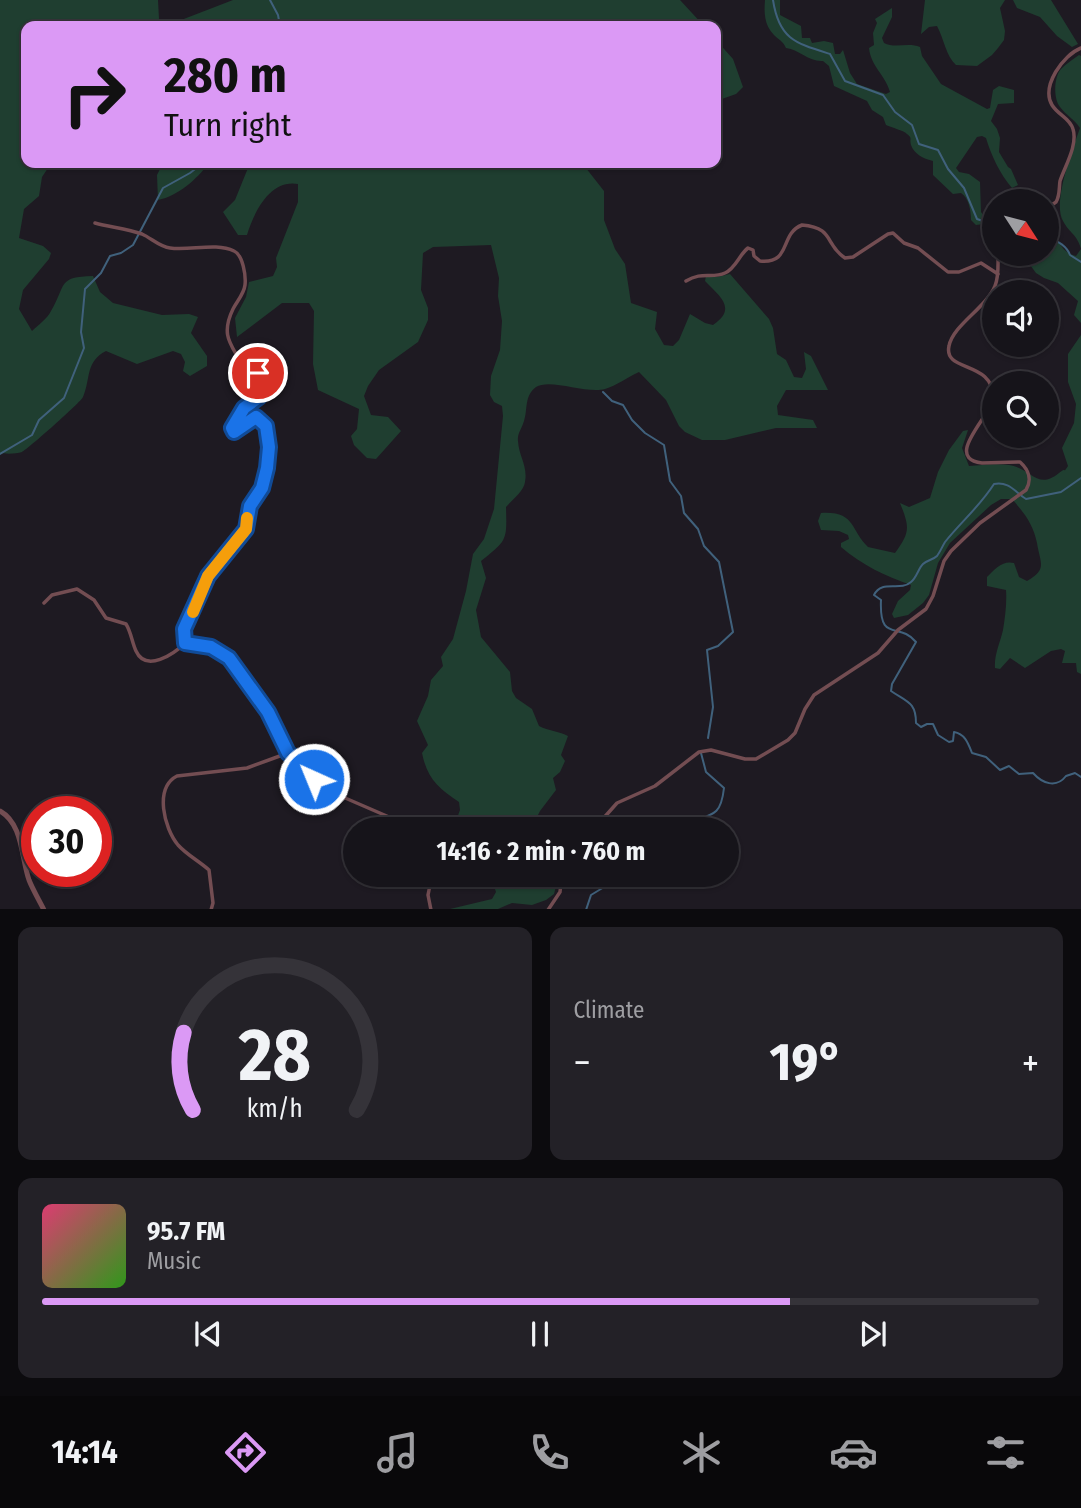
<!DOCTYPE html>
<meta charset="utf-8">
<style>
:root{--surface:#16141a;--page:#232127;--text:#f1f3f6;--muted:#9e9ea2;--line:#353339;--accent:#db99f5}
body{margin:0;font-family:"Fira Sans Condensed",sans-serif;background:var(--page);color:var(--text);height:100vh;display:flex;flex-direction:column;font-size:26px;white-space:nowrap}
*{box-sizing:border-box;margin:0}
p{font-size:23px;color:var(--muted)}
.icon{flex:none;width:38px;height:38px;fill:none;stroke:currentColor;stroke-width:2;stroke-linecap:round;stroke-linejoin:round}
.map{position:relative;height:909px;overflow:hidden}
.panel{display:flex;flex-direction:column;gap:18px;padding:18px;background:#0c0b0e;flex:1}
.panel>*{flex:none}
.banner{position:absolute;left:21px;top:21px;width:700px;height:147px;border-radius:14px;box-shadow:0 2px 5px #0004,0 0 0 2px var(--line);background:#db99f5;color:#111;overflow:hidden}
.needle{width:46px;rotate:126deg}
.buttons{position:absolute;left:982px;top:189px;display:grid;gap:14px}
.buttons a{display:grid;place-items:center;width:77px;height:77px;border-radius:50%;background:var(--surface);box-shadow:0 2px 5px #0004,0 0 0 2px var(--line);font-size:35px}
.speed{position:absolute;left:21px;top:796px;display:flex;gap:14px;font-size:35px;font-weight:700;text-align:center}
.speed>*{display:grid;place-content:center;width:91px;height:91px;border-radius:50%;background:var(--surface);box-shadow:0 2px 5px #0004,0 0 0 2px var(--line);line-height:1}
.speed .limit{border:10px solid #d22;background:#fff;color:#111}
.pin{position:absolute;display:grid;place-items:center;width:60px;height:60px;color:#fff;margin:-30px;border:4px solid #fff;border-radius:50%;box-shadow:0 2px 7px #0007}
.me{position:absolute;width:77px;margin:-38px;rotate:316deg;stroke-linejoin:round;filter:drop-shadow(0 0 5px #0008)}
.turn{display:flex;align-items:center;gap:24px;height:147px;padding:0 28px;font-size:32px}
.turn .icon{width:91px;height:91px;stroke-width:2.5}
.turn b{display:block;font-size:49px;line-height:60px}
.big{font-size:52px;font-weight:700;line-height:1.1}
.panel .card{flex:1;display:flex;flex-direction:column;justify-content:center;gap:10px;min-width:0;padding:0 24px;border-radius:14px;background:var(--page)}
.panel .dial{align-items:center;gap:0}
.dial svg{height:182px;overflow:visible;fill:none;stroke:var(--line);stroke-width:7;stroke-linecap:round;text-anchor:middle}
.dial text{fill:var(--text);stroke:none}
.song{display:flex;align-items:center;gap:21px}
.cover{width:84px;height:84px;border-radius:10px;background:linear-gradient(135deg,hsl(340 70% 55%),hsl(110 70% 35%))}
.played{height:7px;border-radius:4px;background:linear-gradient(90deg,var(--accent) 75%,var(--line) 75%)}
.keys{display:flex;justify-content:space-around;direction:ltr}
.heat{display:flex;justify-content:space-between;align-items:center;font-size:38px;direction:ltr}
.panel .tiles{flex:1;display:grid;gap:18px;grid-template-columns:1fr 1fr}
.card:last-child{grid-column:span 2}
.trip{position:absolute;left:343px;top:817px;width:396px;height:70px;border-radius:35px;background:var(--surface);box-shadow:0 2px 5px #0004,0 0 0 2px var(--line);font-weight:700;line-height:70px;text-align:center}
.tabs{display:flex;height:112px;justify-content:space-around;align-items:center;background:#09080a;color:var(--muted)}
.tabs .icon{width:49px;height:49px}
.tabs .selected{color:var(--accent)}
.tabs b{font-size:32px;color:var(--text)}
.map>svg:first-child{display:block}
.green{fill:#1f3e30}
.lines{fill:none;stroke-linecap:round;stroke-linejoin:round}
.stream{stroke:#40617c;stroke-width:2}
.minor{stroke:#734d52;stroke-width:3.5}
.tertiary{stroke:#734d52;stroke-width:5}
.route-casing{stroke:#114b97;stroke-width:18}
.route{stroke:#1a73e8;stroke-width:12}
.slow{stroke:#f59e0b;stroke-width:12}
</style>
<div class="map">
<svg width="1081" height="910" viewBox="0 0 1081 910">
<rect width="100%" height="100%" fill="#1e1a22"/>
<g class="green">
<path d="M0,0H158L159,19L176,22L233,0H680L704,26H26V163L66,164L48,168L42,177L39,196L24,209L19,238L43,246L51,253L49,259L23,290L19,309L32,331C38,325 47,319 51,311C67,284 57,277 93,276L100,292L113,303L162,315L189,314L198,317L191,333L207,356V366L190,376L183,371L185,362L181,354L173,351L137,364L106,351C85,362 91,378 83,397C81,402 28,449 22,452C16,454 6,454 0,453Z"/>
<path d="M765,0H780V15L801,26L802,38H810L812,43L824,41L833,43L835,54H840L843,50L850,73L857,84L886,94L890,92C885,74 871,67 869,48L874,45L873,33L877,23L875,19L892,8V17L882,38L884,43C895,49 908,42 920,47L922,56L941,84L987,109L990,108L993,90L999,86L1014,90V103L998,104L991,121L997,129L1000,138L999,152L1008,167L1011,169L1018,185L1012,188C1000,174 991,155 986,138L982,136L977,137L956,168L959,172L969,174L980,182L981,212L985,218L994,215V225L991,223L976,225L971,220C971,211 969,198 961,193L953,194L933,175V161C924,159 914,154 911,145C909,138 913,139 907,134C903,130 892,128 886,125L883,117L872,110L867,101L834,86L829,66L823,61C809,62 800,50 786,48C783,41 779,40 774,35C764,25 764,12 765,0Z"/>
<path d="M925,0H1005L1000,8L1005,31L1004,40L998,48L992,55L977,66L956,65C946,56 944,39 937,26L929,27L921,34Z"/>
<polygon points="1013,0 1051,0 1078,44 1072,47 1057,36 1040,17 1017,8"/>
<polygon points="716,40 733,59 743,87 736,94 719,100 716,98 716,80 723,70 716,62"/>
<path d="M1079,55L1081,56V323L1074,315L1078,301L1058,283L1044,278L1036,273L1022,254H1046L1047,229C1059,236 1059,252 1076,256L1081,249C1077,234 1070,234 1063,221C1052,203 1073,148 1080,128C1074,119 1066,115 1060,107C1053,98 1054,77 1061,69C1066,64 1073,59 1079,55Z"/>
<path d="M163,163H209C197,179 178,196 158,200L157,175Z"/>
<path d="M250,163H582L604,191V220L615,249L625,264L631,303L657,312L655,329L664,345L673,346L679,340L690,314L705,323L713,325C738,308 719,296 705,281L706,276L717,277L730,274L769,319L773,328L777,354L786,360L794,377L802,378L806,369L804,352L811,356L828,390H786L777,406L778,415L813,420L817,428H776L725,440H702L685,432L679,426L666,400L639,372C628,377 616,386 605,389C586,394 550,378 536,387C524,396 528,409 524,421C522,428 517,434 518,441C519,457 528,466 525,482C524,491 512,500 506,507C507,541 507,540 481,561L486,578L476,610L481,637L510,672L512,691L516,698L532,709L539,726C549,731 558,731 568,736L561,755L565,761L560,772L553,778L556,790L540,811L531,829H453L460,810L459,802C438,788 427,778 422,753L428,745L417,721L428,696L431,680L443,666L441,657L453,639L466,591L473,554L484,539L494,509L503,416L502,406L494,402L490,395L491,376L500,350L502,321L498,296L499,278L491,245L433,247L423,253L421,290L428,308V320L418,342L379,370L368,386L364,396L371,415L388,417L401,431L376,459L367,458L354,445L351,436L357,429L359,409L318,390L313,364L314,311L309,303H282L237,337L235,318L246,297L249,282L273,276L277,267L276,258L298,202V184C270,179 254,212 247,235H238L223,212L235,200Z"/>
<path d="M1081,335V674L1077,672L1076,663H1062L1065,651L1061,649L1051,651L1025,668L1010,658L1000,669L995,668C994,655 1000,643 1003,630C1005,618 1007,603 1006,590L987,586V577C994,570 1002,560 1014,563L1019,577L1027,581C1048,569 1040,563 1037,543C1033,524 1025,514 1012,499H1001L991,505L950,543L938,563L929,595L923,603L908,615L894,618L892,614L898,601L910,590L911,585C885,576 862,565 841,547V543L849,539L848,535L839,531L821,530L818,521L821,513C856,511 850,530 868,547L895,553C910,532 910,528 900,503L909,507L930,498L938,472L949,450L963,431L968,430L962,448L969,466C982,465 996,463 1009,465C1031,468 1037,491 1059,473C1068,466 1062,475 1068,466L1062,448L1074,423L1076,404L1068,382V354Z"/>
<polygon points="490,875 519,875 520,882 533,881 540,875 559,875 554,894 546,900 532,905 512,903 498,909 450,909 492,899 496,892"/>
</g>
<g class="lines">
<g class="stream">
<polyline points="270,0 278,15 280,26"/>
<path d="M773,0C779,39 795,43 830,54L845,81L883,95L895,112L912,125L919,144L938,150L948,169L964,188L977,219L986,222L994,217"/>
<path d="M1046,242L1049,239C1058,240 1067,247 1070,255L1081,262"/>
<polyline points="603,392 612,401 623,405 632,420 645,433 664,445 670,481 681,496 684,513 698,529 704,546 719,562 733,632 718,646 707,650 713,707 708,738"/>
<polyline points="0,454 32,435 39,420 64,398 84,348 81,332 85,289 101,273 110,256 121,253 133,245 163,188 190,173 203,163"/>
<path d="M1081,478L1061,492L1026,499C1015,492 1009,481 994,484C980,506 961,522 945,542C942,547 940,552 937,556C933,560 927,560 923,564C918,569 917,577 911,582C900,592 882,579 874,595L881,600C879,644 899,621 916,642L892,684L891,691C907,702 916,702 916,723L921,727L927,724H933L938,735L949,742L953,741L954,732C965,734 968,743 972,753L986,757L1000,770L1009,766L1019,774L1033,773C1042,783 1056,789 1066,776L1075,773L1081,777"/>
<path d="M689,830L691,822C715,814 721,814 724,788L706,772L701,753"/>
<polyline points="586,910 591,895 619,878 655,883 667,875"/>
</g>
<g class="minor">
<path d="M1046,207C1050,205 1053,205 1056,202C1060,196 1059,187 1060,181C1065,166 1078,145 1073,129C1070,118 1058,115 1052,105C1041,86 1063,55 1081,48"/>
<path d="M95,223C110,227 127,229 142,234C151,238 160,247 170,248C190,251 216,242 234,251C243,255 246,276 245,285C244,294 237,301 233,309C218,340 236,347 245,372L257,371L255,381L260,393L244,408L232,428L234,432L256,417C276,427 269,470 262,487C260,494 254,499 250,505C246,513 249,523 244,531C234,546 221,559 210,573C202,585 182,631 185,643"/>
<path d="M686,281C702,271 712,279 725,273C736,268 739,255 748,248L753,250L754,256L760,261C792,264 779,234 802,225C835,228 824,244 845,258L853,257L888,234L893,233L904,243L918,248L948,272H959L981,263L998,274"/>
<path d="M44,603L52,595L77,589L94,600L106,618L126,624C131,632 132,642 136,651C146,673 174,654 185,643L211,647L229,658L268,712L288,753"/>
<path d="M593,830L617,803L655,786L699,752L711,750L745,759H756L788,740L795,733L805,709L814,695L878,653L898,630L926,609L933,596L944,561L951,551L980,523L1026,490C1032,480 1029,470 1020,462L982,463C942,458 992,415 993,398C994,360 943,373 949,346C953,325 986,308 995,286C999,276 998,264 998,254"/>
<path d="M211,910L213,903L209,870C199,861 187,855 178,845C164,828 154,788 177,776L247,768L288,753C304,763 313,781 329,791L419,830"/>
<polyline points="431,910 428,895 432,875"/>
<polyline points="548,910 560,892 562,875"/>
</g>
<path class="tertiary" d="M0,811C23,824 21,857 29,880C33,890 39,900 44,910"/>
</g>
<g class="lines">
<defs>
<polyline id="route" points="258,373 255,381 259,389 259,397 244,408 232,428 234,432 256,417 266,426 269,447 267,468 262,488 250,506 246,529 208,576 184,629 185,643 211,647 229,658 268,712 288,753 301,763 314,779"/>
</defs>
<use href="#route" class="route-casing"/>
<use href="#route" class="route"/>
<polyline class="slow" points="193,612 208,576 246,529 247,518"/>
</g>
</svg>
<div class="buttons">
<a><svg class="needle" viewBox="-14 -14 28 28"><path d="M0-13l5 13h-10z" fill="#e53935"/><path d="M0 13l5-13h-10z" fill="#9e9ea2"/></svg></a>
<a><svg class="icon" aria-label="sound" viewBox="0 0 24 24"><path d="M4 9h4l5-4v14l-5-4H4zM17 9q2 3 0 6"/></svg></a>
<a><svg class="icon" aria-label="search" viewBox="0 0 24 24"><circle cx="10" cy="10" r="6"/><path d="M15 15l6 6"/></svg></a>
</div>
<div class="speed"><div class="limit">30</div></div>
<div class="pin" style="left:258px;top:373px;background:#d93025"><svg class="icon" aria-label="arrive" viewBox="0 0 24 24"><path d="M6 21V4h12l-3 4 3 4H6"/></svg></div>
<svg class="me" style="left:314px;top:779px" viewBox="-20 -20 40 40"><circle r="17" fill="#1a73e8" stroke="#fff" stroke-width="3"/><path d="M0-11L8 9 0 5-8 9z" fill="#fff"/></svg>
<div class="trip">14:16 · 2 min · 760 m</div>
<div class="banner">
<div class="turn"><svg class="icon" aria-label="right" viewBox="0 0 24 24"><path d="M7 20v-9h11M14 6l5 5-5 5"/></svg><div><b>280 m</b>Turn right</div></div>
</div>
</div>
<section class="panel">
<div class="tiles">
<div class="card dial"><svg viewBox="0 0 100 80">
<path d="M14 69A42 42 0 1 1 86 69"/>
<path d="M14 69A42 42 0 0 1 10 35" stroke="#db99f5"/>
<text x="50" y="56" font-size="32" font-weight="700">28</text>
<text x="50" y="72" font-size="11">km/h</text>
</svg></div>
<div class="card"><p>Climate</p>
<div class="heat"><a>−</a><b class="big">19°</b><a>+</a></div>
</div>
<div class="card">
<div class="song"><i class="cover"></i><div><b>95.7 FM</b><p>Music</p></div></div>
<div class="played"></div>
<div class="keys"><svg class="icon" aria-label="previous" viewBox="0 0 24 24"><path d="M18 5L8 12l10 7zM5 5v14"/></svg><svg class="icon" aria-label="pause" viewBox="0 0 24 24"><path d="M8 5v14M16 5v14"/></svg><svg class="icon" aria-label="next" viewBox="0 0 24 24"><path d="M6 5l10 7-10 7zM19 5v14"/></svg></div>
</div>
</div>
</section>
<nav class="tabs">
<b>14:14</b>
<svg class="icon selected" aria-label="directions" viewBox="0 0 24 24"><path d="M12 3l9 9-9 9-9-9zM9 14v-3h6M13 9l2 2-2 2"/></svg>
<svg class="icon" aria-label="music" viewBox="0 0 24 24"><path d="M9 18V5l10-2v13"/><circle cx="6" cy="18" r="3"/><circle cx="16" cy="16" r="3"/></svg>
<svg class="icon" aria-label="phone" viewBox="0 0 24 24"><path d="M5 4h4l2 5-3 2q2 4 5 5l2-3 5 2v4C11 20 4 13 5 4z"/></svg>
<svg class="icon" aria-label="climate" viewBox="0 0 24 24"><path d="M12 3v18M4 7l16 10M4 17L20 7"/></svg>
<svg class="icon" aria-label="car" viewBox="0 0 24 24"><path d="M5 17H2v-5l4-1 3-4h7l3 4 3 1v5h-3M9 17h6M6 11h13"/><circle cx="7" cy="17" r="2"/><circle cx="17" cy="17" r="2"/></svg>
<svg class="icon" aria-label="filters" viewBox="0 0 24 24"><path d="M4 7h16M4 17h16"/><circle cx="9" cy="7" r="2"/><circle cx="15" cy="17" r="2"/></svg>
</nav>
